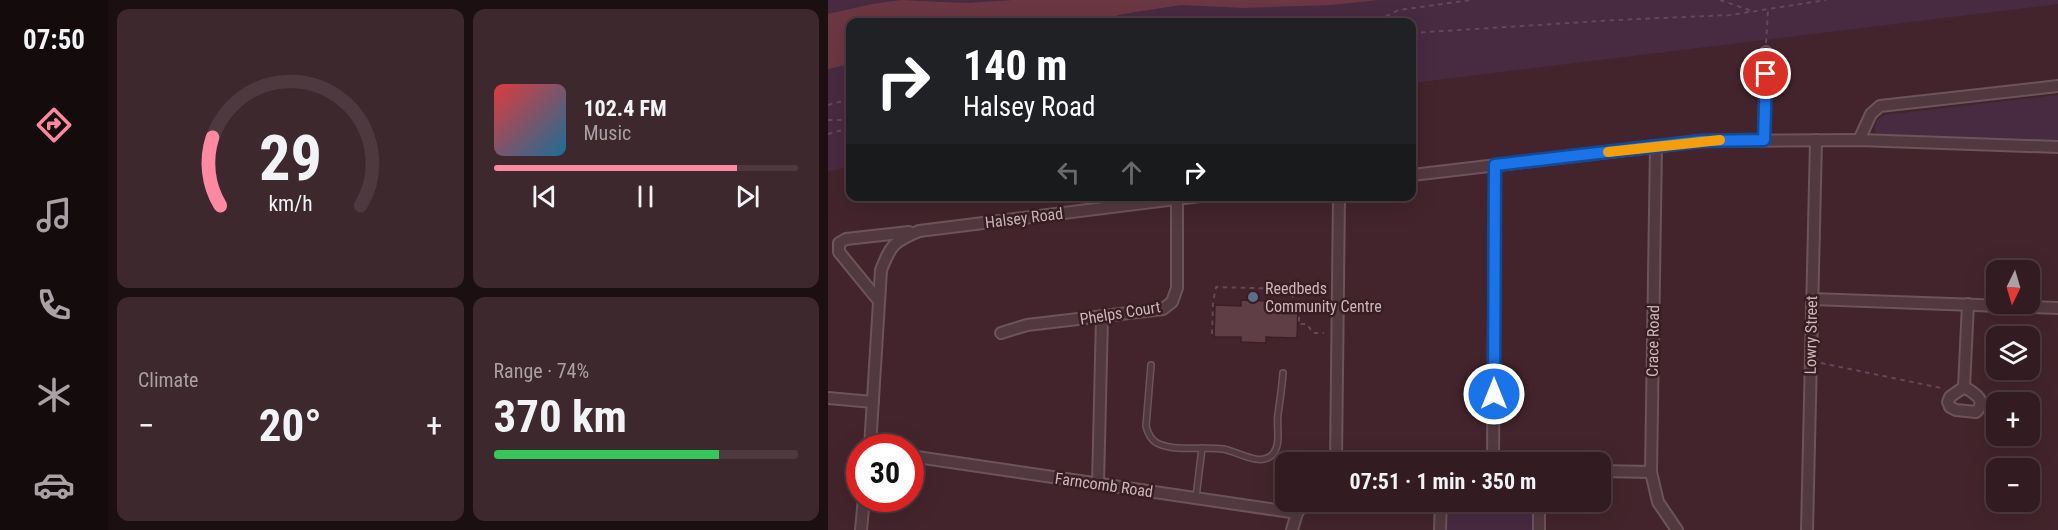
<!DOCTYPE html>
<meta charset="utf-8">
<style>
:root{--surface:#321b21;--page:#3d282e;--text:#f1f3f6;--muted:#a8a1a5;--line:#4d393f;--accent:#ff89a0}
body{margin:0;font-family:"Roboto Condensed",sans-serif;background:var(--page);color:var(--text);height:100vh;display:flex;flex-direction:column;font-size:22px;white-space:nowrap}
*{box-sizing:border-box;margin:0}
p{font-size:20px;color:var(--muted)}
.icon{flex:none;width:33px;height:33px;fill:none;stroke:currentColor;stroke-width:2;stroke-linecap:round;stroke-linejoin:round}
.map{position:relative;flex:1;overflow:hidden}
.details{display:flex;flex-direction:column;gap:9px;padding:9px;background:#1c0f12;width:720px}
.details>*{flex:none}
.banner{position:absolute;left:18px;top:18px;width:570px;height:183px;border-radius:12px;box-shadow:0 6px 24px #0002,0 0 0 2px var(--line);background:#202124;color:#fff;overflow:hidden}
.needle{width:39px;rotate:185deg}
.controls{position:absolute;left:1158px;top:260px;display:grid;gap:12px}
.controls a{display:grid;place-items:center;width:54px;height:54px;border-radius:12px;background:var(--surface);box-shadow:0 6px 24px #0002,0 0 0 2px var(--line);font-size:30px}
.speed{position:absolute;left:18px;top:434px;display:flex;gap:12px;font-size:30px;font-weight:700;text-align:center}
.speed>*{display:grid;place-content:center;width:78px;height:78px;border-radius:50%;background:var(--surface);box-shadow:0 6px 24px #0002,0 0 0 2px var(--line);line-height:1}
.speed .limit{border:9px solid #d22;background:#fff;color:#111}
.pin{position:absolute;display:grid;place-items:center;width:51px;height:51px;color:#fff;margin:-26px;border:3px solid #fff;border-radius:50%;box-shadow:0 2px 6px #0007}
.me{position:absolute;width:66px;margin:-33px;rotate:0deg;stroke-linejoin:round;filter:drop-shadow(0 0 4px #0008)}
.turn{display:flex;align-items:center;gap:21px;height:126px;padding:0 18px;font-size:27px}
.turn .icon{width:78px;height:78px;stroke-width:2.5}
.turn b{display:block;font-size:42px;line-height:51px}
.lanes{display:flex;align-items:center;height:57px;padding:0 18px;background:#0003;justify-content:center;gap:30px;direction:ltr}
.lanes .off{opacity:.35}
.big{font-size:45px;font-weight:700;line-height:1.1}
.details .card{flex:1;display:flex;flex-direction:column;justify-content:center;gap:9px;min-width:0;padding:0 21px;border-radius:12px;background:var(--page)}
.details .dial{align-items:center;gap:0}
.dial svg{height:156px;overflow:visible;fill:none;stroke:var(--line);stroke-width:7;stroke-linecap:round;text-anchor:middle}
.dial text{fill:var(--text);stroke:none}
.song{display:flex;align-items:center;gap:18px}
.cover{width:72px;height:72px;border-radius:9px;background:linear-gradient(135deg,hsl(0 70% 55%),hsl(200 70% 35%))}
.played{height:6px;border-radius:3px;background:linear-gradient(90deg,var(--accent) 80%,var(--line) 80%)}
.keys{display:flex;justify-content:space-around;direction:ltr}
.heat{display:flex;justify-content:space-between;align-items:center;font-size:33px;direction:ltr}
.charge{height:9px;border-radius:4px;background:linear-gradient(90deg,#34c759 74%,var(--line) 0)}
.details .tiles{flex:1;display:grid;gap:9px;grid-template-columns:repeat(2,1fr)}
.trip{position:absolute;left:447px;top:452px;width:336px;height:60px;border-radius:12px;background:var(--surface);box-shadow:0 6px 24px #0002,0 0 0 2px var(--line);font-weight:700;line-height:60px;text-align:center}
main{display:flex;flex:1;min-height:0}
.tab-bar{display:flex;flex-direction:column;width:108px;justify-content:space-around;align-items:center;background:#140b0d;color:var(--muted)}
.tab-bar .icon{width:42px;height:42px}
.tab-bar .on{color:var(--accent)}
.tab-bar b{font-size:27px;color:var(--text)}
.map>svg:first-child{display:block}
.green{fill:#482a41}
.water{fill:#6b3743}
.building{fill:#603e46;stroke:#3a2025;stroke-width:1.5}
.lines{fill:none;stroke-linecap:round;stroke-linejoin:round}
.lane-casing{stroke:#6d5459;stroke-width:8}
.street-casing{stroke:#6d5459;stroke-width:14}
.path{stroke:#63475a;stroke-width:2;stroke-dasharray:4.5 4.5;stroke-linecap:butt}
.lane{stroke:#52393f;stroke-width:5}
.street{stroke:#52393f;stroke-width:10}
.route-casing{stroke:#114b97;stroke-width:15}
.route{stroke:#1a73e8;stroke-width:10}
.slow{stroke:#f59e0b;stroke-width:10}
.service-dot{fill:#5c6f8a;stroke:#381e23;stroke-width:2}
.labels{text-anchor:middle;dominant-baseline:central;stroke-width:5;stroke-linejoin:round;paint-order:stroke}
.street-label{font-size:16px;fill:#ccb6ba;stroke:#381e23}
.poi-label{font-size:16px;fill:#ccb6ba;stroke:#381e23;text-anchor:start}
</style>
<main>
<nav class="tab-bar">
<b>07:50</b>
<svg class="icon on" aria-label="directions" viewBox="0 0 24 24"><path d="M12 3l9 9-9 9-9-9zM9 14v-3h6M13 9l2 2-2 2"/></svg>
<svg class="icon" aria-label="music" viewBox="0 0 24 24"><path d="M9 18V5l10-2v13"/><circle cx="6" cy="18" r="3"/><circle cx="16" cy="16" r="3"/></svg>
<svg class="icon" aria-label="phone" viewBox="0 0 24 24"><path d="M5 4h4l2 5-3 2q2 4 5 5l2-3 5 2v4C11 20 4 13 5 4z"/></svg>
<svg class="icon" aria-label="climate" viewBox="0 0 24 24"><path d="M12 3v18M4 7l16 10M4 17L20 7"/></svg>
<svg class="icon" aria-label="car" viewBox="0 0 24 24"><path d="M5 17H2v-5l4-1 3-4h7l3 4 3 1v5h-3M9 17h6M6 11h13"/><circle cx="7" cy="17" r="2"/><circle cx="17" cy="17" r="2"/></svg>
</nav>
<section class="details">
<div class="tiles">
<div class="card dial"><svg viewBox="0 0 100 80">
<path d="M14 69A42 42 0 1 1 86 69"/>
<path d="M14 69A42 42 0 0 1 10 34" stroke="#ff89a0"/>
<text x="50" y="56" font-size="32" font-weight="700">29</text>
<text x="50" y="72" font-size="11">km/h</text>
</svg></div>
<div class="card">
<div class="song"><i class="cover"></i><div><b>102.4 FM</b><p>Music</p></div></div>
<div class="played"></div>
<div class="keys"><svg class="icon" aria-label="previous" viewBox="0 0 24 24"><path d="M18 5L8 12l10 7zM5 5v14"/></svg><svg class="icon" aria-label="pause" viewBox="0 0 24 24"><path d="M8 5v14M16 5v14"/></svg><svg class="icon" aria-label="next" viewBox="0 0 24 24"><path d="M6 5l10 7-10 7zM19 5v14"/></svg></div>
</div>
<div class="card"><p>Climate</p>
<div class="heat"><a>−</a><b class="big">20°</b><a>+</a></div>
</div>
<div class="card"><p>Range · 74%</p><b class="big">370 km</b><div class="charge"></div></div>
</div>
</section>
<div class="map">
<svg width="1230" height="530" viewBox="0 0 1230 530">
<rect width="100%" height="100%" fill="#43242c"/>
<g class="green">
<polygon points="0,0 1230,0 1230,4 584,83 584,22 22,22 22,166 0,172"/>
<polygon points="1230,95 1230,144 1049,138 1047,129 1049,120 1056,115"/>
<polygon points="620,501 705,501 704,530 619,530"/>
</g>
<polygon class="water" points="73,0 138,3 186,0 550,0 504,5 416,8 353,5 295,14 264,22 22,22 22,64 0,69 0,14 44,4"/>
<polygon class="building" points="413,300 439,301 439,307 470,308 469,338 438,337 438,343 413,342 413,337 386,337 387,305 413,306"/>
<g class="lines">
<defs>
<g id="lane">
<path d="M323,365L318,426C320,434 323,441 331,444C350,452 375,446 395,449C409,451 431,467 444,455C454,445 448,427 450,414C452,400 454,387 455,373"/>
<polyline points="368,497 374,448"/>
</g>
<g id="street">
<polyline points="936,140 938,52"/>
<polyline points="1031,140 1043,114 1052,106 1230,86"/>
<polyline points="828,146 823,472 830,502 849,530"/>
<polyline points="584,175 874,141 1031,140 1230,147"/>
<polyline points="984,299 1230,308"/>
<polyline points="51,301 11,252 11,243 18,239 81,232"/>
<polyline points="173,333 199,325 335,309 344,302 349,288 349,199"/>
<path d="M1136,387C1146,393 1160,400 1148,412L1128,410L1122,407L1120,402L1122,397L1136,387L1140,304"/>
<polyline points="0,398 45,402"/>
<path d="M42,447L53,270C63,245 65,242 91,231L372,196"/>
<polyline points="82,456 469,513"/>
<polyline points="508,462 511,196"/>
<polyline points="665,462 667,165"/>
<polyline points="772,471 823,472"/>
<polyline points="270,484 274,317"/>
<polyline points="33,530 36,498"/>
<polyline points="464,530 469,513 478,501"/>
<polyline points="612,530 613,501"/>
<polyline points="711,530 711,501"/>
<polyline points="979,530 988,140"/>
</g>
</defs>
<use href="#lane" class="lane-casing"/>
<use href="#street" class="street-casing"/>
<g class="path">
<polyline points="892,0 927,12"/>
<polyline points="444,22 470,22"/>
<polyline points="514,22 533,19 550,20 571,10 643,0"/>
<polyline points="584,33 788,20 902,15 998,0"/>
<polyline points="938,43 940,11"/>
<polyline points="0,105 22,99"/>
<polyline points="0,120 22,120"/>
<polyline points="0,134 22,128"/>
<polyline points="384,334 385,303 388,287 462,289 468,306 471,306 471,324 479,324 485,333 496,333"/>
<polyline points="993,363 1113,388 1116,390"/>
</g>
<use href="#lane" class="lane"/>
<use href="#street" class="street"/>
</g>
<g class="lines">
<defs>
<polyline id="route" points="666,394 667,165 873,141 936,140 938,74"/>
</defs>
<use href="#route" class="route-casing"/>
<use href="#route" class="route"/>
<polyline class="slow" points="780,152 892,140"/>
</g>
<circle class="service-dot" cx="425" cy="297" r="6"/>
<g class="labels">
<g class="street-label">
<text transform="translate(196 218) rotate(-7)">Halsey Road</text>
<text transform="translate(292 313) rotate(-9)">Phelps Court</text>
<text transform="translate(983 335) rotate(-89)">Lowry Street</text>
<text transform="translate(825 341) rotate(-89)">Crace Road</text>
<text transform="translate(276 485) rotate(8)">Farncomb Road</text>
</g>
<g class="poi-label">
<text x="437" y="288">Reedbeds<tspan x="437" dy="18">Community Centre</tspan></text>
</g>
</g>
</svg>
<div class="controls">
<a><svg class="needle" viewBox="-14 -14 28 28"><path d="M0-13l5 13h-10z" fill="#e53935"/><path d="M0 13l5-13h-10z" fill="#a8a1a5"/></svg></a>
<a><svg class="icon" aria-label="layers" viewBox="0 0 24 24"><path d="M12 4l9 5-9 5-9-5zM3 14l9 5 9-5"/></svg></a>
<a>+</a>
<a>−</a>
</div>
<div class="speed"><div class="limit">30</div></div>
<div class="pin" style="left:938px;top:74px;background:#d93025"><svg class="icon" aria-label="arrive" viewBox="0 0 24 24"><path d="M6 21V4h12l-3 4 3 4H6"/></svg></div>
<svg class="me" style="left:666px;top:394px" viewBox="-20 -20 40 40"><circle r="17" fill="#1a73e8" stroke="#fff" stroke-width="3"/><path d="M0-11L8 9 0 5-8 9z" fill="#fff"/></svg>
<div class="trip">07:51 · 1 min · 350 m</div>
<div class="banner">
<div class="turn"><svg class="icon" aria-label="right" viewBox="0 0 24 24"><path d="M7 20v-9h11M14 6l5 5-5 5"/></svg><div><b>140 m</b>Halsey Road</div></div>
<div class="lanes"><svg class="icon off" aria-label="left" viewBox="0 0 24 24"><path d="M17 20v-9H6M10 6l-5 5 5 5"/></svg><svg class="icon off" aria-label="ahead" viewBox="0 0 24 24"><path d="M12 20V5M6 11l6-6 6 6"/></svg><svg class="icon" aria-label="right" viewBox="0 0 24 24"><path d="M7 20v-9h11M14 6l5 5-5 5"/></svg></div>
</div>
</div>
</main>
